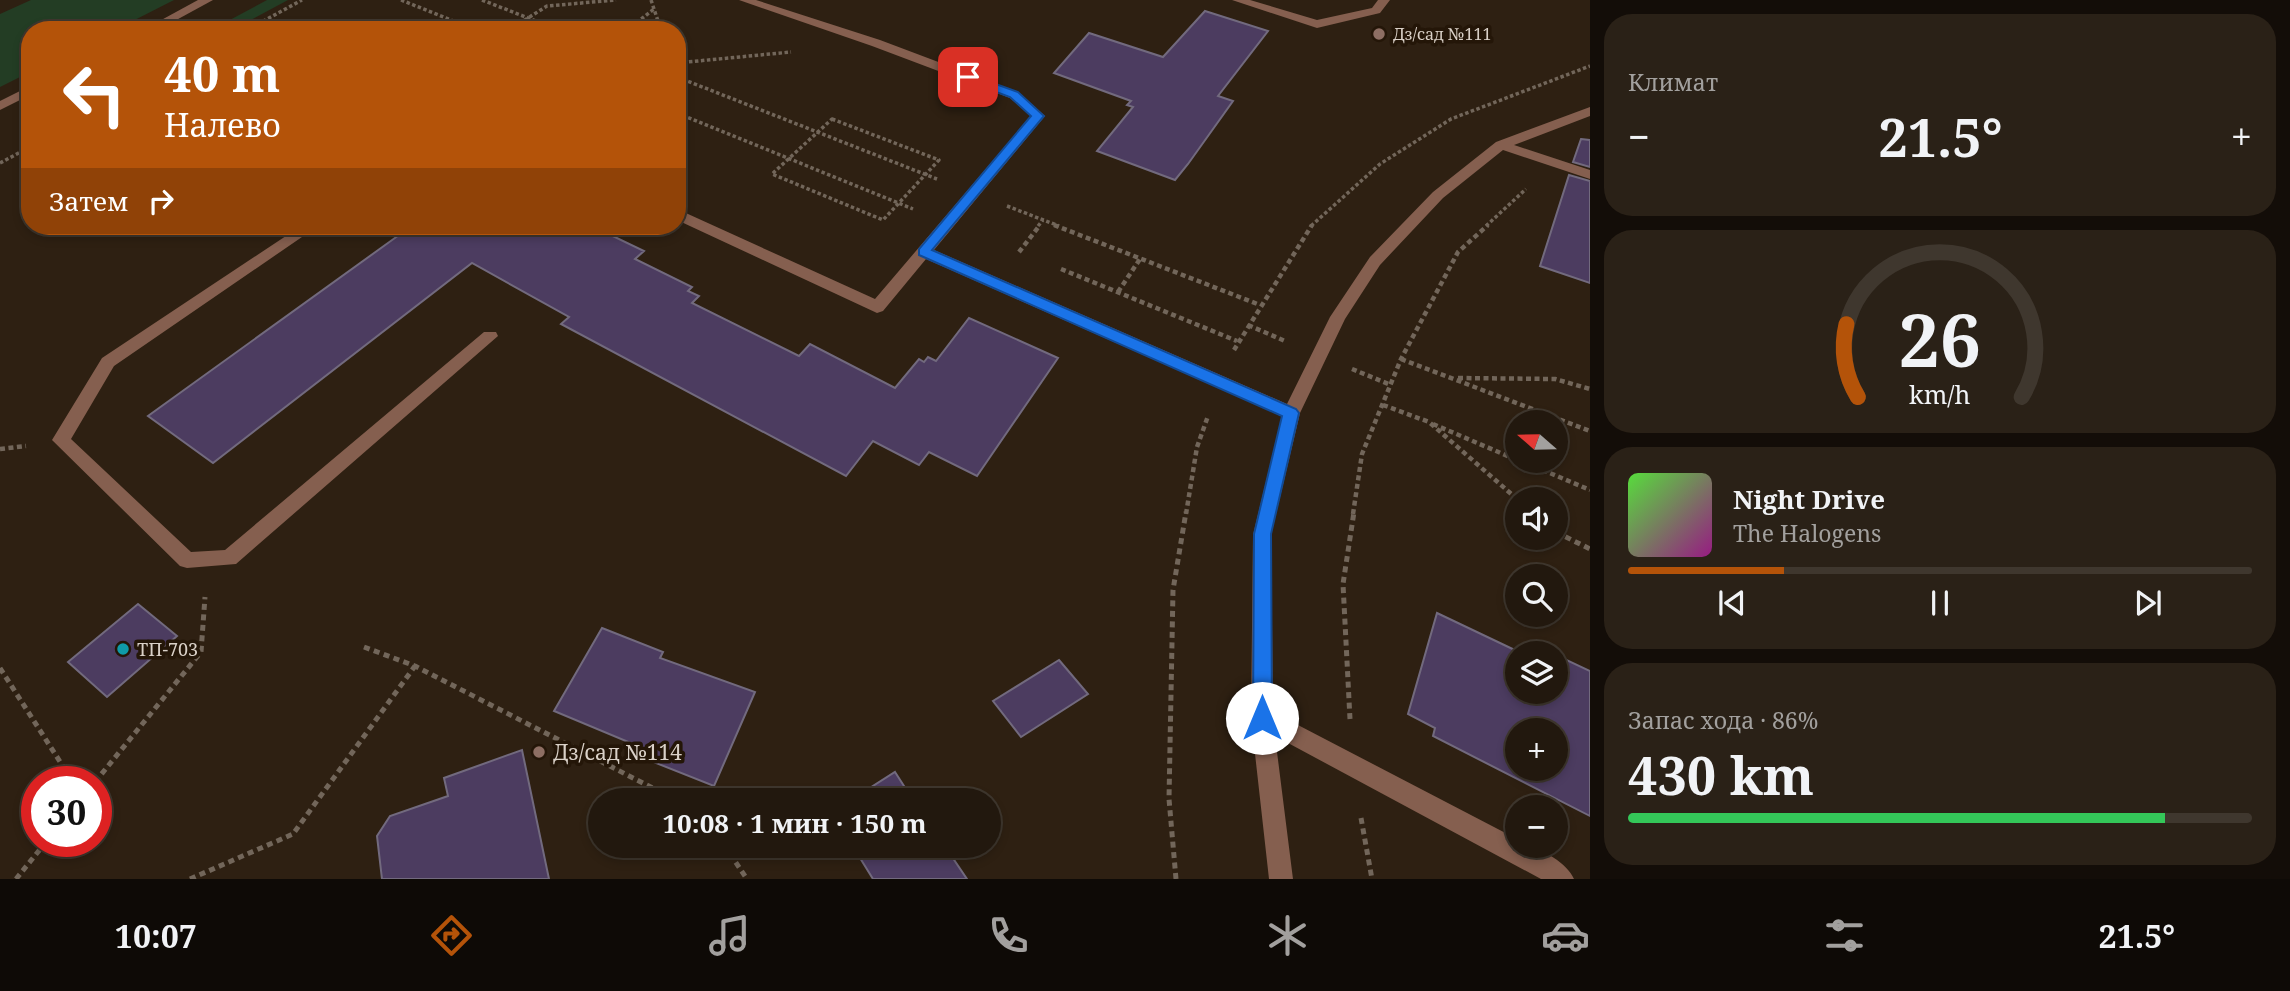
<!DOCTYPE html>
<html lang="ru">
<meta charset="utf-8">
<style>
:root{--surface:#22180e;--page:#2a2117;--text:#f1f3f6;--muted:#a2a09e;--line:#3f372e;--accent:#b45309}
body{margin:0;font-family:"Noto Serif",serif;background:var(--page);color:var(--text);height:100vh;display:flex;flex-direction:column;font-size:26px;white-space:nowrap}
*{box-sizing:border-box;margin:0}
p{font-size:23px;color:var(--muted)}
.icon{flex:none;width:38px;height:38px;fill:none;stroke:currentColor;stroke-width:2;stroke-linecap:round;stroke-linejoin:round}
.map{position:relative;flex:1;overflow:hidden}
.sheet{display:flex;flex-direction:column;gap:14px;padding:14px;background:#130d08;width:700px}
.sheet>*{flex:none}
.banner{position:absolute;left:21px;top:21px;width:665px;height:214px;border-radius:28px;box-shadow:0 4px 10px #0003,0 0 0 2px var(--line);background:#b45309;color:#fff;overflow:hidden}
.needle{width:46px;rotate:290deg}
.fabs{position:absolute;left:1505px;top:410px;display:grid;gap:14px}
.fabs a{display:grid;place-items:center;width:63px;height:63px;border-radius:50%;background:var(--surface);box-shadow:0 4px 10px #0003,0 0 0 2px var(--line);font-size:35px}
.speed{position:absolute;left:21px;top:766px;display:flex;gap:14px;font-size:35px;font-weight:700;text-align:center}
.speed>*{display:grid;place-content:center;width:91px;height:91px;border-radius:50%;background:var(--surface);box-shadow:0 4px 10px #0003,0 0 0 2px var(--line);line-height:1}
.speed .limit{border:10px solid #d22;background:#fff;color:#111}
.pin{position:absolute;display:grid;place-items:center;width:60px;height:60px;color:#fff;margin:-30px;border-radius:14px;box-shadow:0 4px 10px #0006}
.me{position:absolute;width:77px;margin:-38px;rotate:0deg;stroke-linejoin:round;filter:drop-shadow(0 0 5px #0008)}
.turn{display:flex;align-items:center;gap:24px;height:147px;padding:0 28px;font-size:32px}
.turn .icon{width:91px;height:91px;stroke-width:2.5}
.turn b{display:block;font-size:49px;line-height:60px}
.then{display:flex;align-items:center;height:66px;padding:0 28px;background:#0003;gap:14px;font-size:26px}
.big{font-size:52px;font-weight:700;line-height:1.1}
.sheet .tile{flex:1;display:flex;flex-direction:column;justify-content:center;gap:10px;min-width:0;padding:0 24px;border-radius:28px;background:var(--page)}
.sheet .dial{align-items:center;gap:0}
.dial svg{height:182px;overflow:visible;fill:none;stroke:var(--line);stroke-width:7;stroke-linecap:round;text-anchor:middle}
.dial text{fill:var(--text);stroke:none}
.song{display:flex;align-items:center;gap:21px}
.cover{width:84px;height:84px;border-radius:10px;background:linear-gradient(135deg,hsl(110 70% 55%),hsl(310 70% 35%))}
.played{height:7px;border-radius:4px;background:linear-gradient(90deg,var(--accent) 25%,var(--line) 25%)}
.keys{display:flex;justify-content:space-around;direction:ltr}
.heat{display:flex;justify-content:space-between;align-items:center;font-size:38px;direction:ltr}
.charge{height:10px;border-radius:5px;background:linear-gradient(90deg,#34c759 86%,var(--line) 0)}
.trip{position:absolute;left:588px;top:788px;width:413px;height:70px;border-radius:35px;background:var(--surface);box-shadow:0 4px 10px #0003,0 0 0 2px var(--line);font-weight:700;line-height:70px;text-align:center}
.dock{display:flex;height:112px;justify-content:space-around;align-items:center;background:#0e0a06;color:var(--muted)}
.dock .icon{width:49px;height:49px}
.dock .active{color:var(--accent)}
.dock b{font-size:32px;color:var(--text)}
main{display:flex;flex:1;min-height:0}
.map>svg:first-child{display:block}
.green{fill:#233d24}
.building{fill:#4c3c60;stroke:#726a7e;stroke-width:2;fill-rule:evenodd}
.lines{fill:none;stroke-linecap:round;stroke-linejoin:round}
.path-far2{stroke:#72665a;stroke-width:3.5;stroke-dasharray:3.5 2.5;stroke-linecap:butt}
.path-far1{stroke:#72665a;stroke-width:4.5;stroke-dasharray:5 3.5;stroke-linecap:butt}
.path{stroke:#72665a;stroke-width:5;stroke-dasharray:6 4.5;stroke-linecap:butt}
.minor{fill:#855f4f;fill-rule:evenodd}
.route{fill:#1a73e8;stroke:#114b97;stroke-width:2}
.education-dot{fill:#8d6e63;stroke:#241608;stroke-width:2.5}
.culture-dot{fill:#0f9aa8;stroke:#241608;stroke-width:2.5}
.labels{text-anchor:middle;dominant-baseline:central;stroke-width:7;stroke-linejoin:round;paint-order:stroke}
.far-poi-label{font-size:16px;fill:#dad1c8;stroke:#241608;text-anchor:start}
.poi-label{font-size:18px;fill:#dad1c8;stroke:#241608;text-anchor:start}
.near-poi-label{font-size:21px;fill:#dad1c8;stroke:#241608;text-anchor:start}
</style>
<main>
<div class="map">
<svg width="1590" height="879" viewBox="0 0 1590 879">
<rect width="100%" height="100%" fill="#2e2012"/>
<g class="green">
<polygon points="31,0 174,0 115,30 30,30 30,72 0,87 0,14"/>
<polygon points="267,0 288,0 232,30 211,30"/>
</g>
<g class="building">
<polygon points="1205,11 1268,31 1218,96 1233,101 1188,164 1175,180 1097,151 1133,107 1127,105 1131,101 1054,73 1089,33 1163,57"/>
<polygon points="1581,139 1590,140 1590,167 1573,162"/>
<polygon points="1569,175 1590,181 1590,283 1540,266"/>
<polygon points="398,226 592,226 644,251 635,259 692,287 688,291 699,296 692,303 799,356 810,344 895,388 919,359 924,362 928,357 936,361 969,318 1058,358 977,476 929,452 919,465 873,441 846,476 561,324 569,317 472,263 213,463 148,416 406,230"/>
<polygon points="138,604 177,636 107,697 68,662"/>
<path d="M1437,613L1521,653H1517V691H1556V655L1590,671V816L1433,736L1435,728L1408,714ZM1517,730H1556V768H1517Z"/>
<polygon points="602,628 663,652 660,658 755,692 714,786 646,759 650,751 554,711"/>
<polygon points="1059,660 1088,694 1021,737 993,701"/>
<polygon points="522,750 549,879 382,879 377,836 390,816 448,796 444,778"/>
<polygon points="895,772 913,800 851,800"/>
<polygon points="852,845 944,845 967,879 873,879"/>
</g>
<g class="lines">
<g class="path-far2">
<polyline points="401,0 476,30"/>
<polyline points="482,0 559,30"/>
<polyline points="651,0 661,30"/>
<polyline points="247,30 302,0"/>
<polyline points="509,30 547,6 616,0"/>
<polyline points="627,30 654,9"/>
<polyline points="677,63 791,52"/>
<polyline points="677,77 937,179"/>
<polyline points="677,113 913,209"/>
<polygon points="832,119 939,160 883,220 772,174"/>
<polyline points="0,163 30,147"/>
<polyline points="1007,206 1059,226"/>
<polyline points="1038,226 1043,220"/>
<polyline points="1311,226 1380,164 1451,119 1590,66"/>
<polyline points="1486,226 1526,189"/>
</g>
<g class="path-far1">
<polyline points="1054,225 1260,305"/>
<polyline points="1019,252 1040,225"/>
<polyline points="1061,269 1237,341"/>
<polyline points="1118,292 1140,259"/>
<polyline points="1248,325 1285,341"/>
<polyline points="1234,350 1312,225"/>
<polyline points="1401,359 1590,431"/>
<polyline points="1352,369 1391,385"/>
<polyline points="1458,378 1555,379 1590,389"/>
<polyline points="1383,405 1429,422 1517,499"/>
<polyline points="1433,424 1517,460"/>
<polyline points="0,449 26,446"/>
<polyline points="1519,460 1590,490"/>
<polyline points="1186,514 1197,447 1208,416"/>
<polyline points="1353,514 1362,454 1401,359 1458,252 1488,225"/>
</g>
<g class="path">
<polyline points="1556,532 1590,549"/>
<polyline points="364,647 415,666 676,800"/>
<polyline points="0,668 73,782"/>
<polyline points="1350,719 1343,584 1354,512"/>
<polyline points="95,782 201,652 205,597"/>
<polyline points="1361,818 1372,879"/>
<polyline points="724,845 747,879"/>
<polyline points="16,879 46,842"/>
<polyline points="190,879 293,834 415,666"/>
<polyline points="1176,879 1169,799 1173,590 1186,512"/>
</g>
<g class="minor">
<polygon points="198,0 213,0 158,30 143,30"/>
<path d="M739,0H756L880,40L1018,92L1045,116L934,250L1287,404L1330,317L1370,257L1433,192L1496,142L1590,107V116L1514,145L1590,170V179L1503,150L1443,198L1380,265L1345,319L1300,413L1271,535L1273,712L1517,839V845C1536,845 1566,861 1574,879H1541L1275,736L1293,879H1269L1251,718L1253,535L1282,416L926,259L883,311L877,313L677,220V209L875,299L1031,116L1010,98L872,46Z"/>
<polygon points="1232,0 1250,0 1317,20 1372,8 1378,0 1390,0 1380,13 1317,28"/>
<polygon points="30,86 30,95 0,110 0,101"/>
<polygon points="301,226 318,226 114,366 71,439 191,552 225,550 484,332 496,332 498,336 236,564 187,568 180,566 52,440 102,358"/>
</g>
</g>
<polygon class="route" points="968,74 1018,92 1044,116 932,250 1296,409 1299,413 1271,534 1272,718 1269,725 1262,728 1255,725 1253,718 1254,534 1282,416 919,255 919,249 1031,116 1010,97 964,80 962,77"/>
<g class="education-dot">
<circle cx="1379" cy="34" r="7"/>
<circle cx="539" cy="752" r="7"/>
</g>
<circle class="culture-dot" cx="123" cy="649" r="7"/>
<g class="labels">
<g class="far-poi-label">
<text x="1393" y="34">Дз/сад №111</text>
</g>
<g class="poi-label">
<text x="137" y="649">ТП-703</text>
</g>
<g class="near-poi-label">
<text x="553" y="752">Дз/сад №114</text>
</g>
</g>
</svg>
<div class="fabs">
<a><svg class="needle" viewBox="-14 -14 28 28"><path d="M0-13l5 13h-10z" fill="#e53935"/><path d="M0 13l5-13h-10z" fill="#a2a09e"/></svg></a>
<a><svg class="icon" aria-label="sound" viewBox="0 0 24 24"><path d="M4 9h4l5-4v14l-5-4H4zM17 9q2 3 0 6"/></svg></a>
<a><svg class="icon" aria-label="search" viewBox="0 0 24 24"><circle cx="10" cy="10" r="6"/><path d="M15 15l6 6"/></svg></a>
<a><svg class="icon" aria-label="layers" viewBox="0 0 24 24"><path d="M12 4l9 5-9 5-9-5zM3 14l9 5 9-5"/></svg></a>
<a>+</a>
<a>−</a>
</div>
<div class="speed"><div class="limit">30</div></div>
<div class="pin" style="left:968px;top:77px;background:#d93025"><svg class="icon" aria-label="arrive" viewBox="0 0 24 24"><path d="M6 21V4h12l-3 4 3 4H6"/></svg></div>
<svg class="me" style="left:1262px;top:718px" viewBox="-20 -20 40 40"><circle r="19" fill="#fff"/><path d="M0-13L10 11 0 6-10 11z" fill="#1a73e8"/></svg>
<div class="trip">10:08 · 1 мин · 150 m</div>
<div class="banner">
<div class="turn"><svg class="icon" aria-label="left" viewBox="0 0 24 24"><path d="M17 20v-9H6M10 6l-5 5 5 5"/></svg><div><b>40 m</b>Налево</div></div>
<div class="then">Затем<svg class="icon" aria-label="right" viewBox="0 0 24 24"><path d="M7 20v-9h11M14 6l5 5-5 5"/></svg></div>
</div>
</div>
<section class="sheet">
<div class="tile"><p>Климат</p>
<div class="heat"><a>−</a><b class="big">21.5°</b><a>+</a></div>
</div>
<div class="tile dial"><svg viewBox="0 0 100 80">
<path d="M14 69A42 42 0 1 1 86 69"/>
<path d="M14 69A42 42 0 0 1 9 37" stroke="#b45309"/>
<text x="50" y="56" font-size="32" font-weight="700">26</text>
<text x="50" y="72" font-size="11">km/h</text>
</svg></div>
<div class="tile">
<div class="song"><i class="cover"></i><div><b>Night Drive</b><p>The Halogens</p></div></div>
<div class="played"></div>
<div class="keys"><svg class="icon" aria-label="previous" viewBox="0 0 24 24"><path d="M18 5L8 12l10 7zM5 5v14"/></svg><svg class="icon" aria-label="pause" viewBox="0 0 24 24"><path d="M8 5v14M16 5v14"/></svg><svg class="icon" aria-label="next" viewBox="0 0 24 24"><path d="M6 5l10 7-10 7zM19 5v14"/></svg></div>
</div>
<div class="tile"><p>Запас хода · 86%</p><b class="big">430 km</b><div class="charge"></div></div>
</section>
</main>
<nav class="dock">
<b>10:07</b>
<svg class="icon active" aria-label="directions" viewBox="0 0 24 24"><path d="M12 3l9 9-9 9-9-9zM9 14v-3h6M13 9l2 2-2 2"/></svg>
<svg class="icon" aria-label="music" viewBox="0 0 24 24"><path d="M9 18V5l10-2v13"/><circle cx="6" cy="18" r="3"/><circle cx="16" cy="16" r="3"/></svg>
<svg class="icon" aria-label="phone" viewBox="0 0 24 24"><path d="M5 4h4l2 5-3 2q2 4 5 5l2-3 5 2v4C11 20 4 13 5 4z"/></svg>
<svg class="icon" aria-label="climate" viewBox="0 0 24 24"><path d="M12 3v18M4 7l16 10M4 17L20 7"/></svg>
<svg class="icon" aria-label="car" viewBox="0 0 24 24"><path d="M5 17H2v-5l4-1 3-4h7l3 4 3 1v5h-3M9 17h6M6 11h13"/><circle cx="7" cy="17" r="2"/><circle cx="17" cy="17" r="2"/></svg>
<svg class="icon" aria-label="filters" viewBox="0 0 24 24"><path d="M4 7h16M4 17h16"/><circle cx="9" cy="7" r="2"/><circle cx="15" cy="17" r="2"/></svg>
<b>21.5°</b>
</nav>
